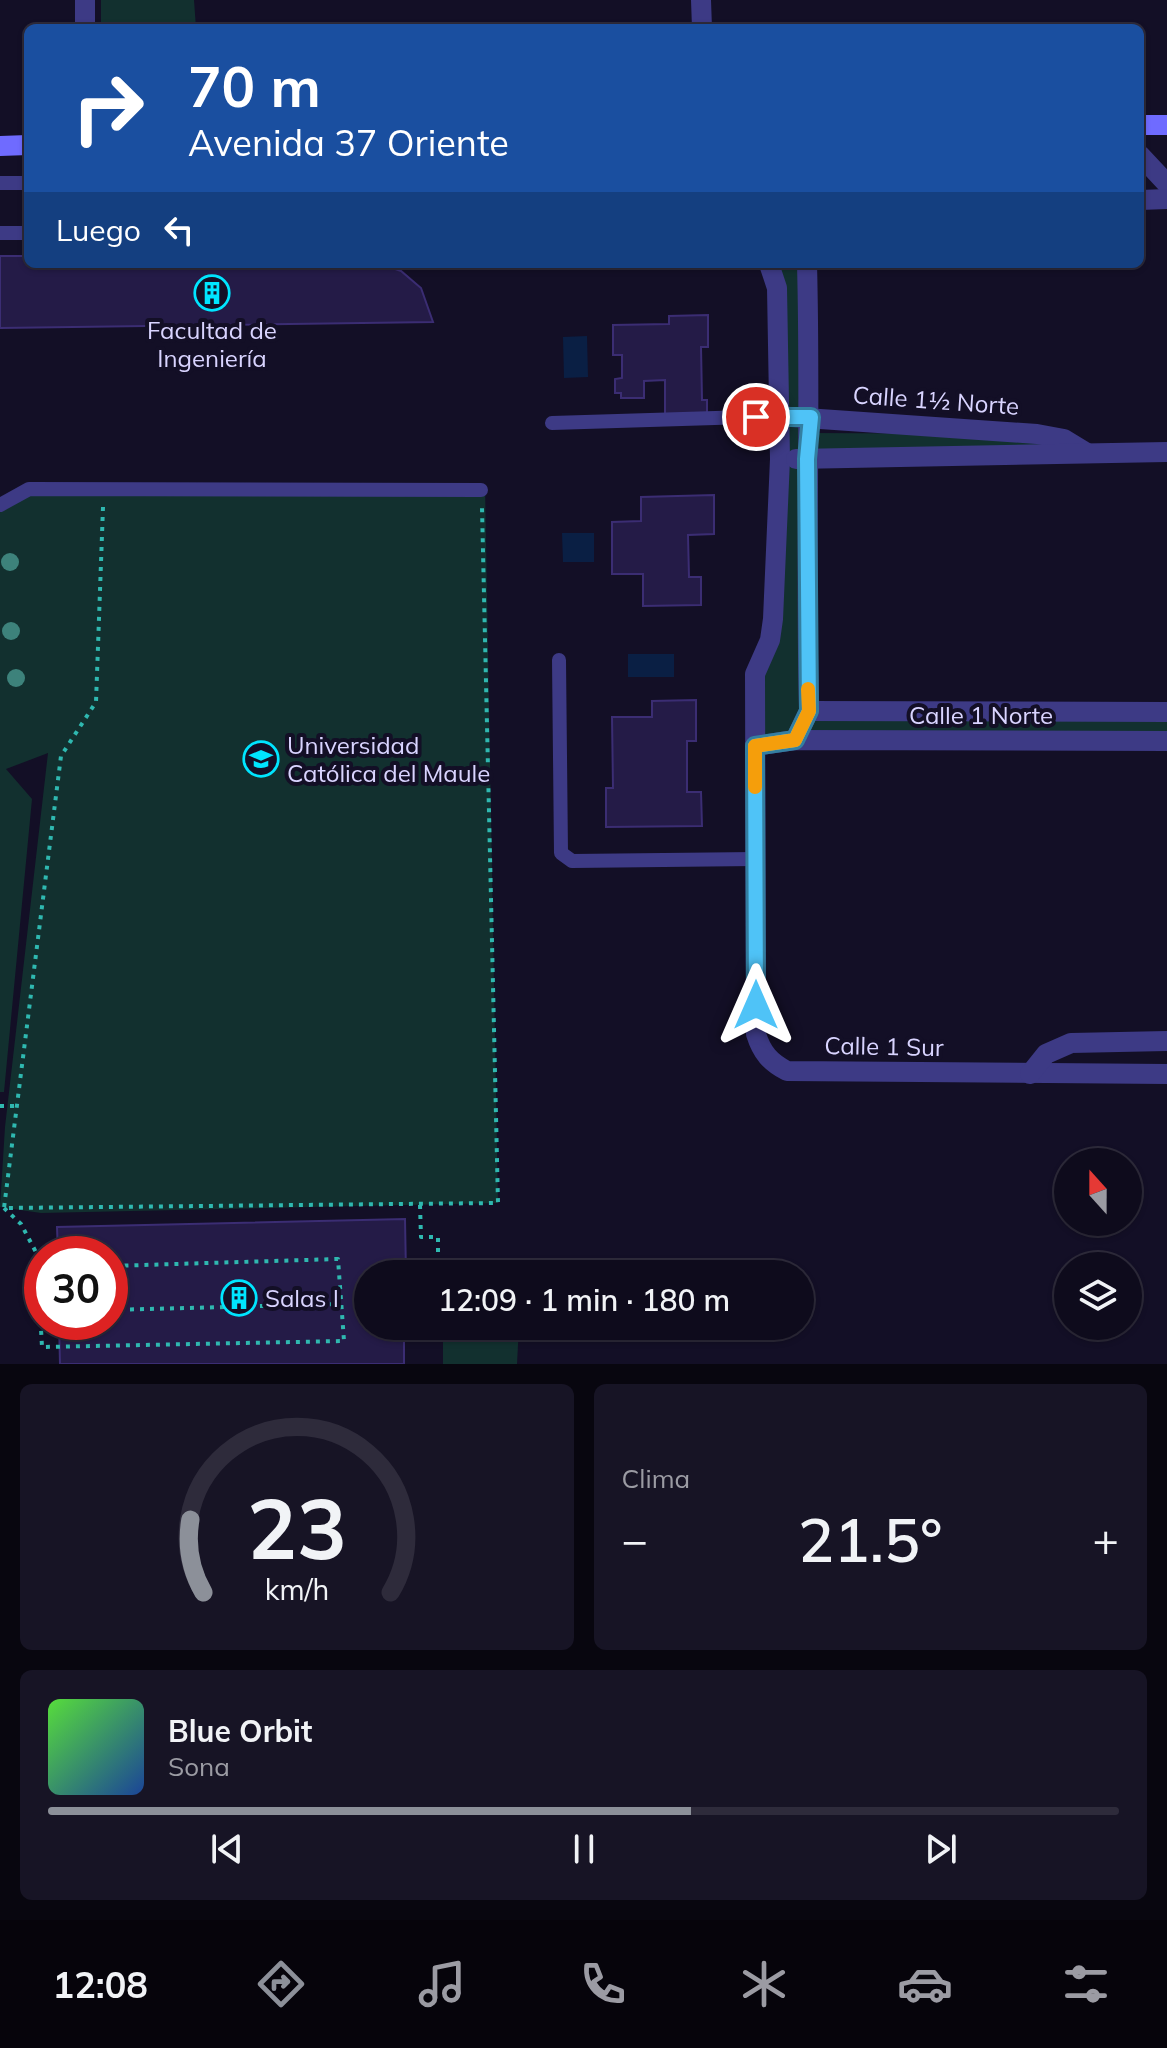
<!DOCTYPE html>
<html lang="es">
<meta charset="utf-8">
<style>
:root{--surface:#0e0b1c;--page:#171425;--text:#f1f3f6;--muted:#9b9ba3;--line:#2e2b3b;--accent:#8c9099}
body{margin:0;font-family:Mulish,sans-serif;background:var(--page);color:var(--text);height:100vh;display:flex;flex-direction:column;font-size:30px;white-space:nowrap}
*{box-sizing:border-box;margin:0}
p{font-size:26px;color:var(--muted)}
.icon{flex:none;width:44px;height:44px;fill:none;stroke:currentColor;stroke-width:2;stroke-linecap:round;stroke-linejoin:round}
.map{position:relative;height:1364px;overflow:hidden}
.panel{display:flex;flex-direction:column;gap:20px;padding:20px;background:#08060f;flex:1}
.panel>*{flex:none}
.hud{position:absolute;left:24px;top:24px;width:1120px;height:244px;border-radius:12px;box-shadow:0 2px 6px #0004,0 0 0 2px var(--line);background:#1a4fa0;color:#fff;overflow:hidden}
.needle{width:52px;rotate:339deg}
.tools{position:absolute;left:1054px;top:1148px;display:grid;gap:16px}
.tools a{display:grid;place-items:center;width:88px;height:88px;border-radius:50%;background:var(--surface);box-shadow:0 2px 6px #0004,0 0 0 2px var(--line);font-size:40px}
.speed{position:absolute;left:24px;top:1236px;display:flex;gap:16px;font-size:40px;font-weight:700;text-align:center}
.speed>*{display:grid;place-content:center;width:104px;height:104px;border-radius:50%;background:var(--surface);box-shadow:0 2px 6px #0004,0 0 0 2px var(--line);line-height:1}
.speed .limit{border:12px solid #d22;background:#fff;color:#111}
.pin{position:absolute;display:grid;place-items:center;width:68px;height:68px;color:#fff;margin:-34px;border:4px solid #fff;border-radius:50%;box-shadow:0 2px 8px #0007}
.me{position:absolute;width:88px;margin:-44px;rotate:0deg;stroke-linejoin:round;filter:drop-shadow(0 0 6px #0008)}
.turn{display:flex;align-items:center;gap:28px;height:168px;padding:0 32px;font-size:36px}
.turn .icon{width:104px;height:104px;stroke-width:2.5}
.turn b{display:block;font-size:56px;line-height:68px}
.then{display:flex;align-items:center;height:76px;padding:0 32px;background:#0003;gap:16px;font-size:30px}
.big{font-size:60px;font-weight:600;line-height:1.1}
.panel .card{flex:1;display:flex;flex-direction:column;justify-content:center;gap:12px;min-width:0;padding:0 28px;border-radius:12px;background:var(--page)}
.panel .dial{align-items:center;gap:0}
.dial svg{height:208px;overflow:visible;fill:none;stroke:var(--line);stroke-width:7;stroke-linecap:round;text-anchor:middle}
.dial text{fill:var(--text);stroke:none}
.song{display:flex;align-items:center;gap:24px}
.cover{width:96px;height:96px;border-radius:12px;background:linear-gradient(135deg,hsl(110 70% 55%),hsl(220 70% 35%))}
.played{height:8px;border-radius:4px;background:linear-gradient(90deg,var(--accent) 60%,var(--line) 60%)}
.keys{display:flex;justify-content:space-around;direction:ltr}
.heat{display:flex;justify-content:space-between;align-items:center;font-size:44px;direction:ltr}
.panel .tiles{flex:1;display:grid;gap:20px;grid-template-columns:1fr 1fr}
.card:last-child{grid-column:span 2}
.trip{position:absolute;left:354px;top:1260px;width:460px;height:80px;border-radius:40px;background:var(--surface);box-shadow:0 2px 6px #0004,0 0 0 2px var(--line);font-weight:600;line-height:80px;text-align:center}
.tab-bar{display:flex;height:128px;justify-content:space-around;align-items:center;background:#06040b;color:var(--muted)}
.tab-bar .icon{width:56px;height:56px}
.tab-bar .on{color:var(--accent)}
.tab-bar b{font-size:36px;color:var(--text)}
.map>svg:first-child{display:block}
.green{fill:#12302f}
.water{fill:#0a1f44}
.building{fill:#241b47;stroke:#3b2d73;stroke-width:2}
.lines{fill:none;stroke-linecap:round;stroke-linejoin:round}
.path{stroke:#2fb8b0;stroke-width:4;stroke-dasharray:4 6;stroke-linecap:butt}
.lane{stroke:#3d3a85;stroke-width:14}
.street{stroke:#3d3a85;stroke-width:20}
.secondary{stroke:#6f6bff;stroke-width:20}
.tree{fill:#3d827b}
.route-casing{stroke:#337fa1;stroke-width:20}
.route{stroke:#4fc3f7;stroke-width:14}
.slow{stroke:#f59e0b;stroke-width:14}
.labels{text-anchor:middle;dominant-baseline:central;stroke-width:8;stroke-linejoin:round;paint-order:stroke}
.poi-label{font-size:24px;fill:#d9d4ff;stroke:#130f26;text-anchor:start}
.street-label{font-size:24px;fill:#d9d4ff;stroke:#130f26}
</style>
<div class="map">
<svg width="1167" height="1364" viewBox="0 0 1167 1364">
<rect width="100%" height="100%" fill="#130f26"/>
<g class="green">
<polygon points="101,0 194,0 196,28 101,28"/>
<polygon points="769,264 805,264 807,433 1037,434 1087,453 807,459 809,710 1167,712 1167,741 766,746 758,664 772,631"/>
<polygon points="28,485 485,485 498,1203 41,1213 0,1207 5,1127 48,753 6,769 32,799 4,1092 0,1092 0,500"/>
<polygon points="443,1326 519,1326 517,1364 443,1364"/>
</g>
<g class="water">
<polygon points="587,336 588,377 564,378 563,337"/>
<polygon points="562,533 594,533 594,562 563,562"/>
<polygon points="674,654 674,677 628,677 628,654"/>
</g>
<g class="building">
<polygon points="0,256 28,256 28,264 381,264 401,271 421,288 433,322 0,328"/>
<polygon points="708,315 708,347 701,347 702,400 707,400 707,413 665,419 665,380 644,381 644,398 621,398 621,393 615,393 615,379 622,378 622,355 613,355 613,325 669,324 669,316"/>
<polygon points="714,495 714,534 688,535 689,577 701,577 701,605 643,606 643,574 612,574 612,522 641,521 641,497"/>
<polygon points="696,700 696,741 687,741 687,792 701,792 702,826 606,827 606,788 613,788 612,717 652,717 652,701"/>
<polygon points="405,1219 406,1274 368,1274 368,1326 404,1326 404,1364 60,1364 59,1322 110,1322 110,1254 58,1254 57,1227"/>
</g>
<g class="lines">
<g class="path">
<polyline points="103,507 96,702 61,756 4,1208 498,1203 482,508"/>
<polyline points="0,1106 15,1106"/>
<polyline points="420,1205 421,1237 438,1237 438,1274"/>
<polyline points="4,1208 21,1224 38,1256 42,1311"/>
<polyline points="110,1310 340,1304"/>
<polyline points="40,1311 42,1347 344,1341 338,1259 110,1266"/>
</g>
<g class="lane">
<polyline points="0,183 28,183"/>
<polyline points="0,233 28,233"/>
<polyline points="552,423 777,416"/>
<polyline points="0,505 29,489 481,490"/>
<polyline points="559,660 561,853 572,861 755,859"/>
</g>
<g class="street">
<polyline points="85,0 85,28"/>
<polyline points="701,0 702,28"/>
<polyline points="1140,155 1167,184"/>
<polyline points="1140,200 1167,199"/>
<path d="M769,264L777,288L780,459L773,619L770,640L755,674L756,1034C762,1053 770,1062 787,1071L1167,1074"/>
<polyline points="777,416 1037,434 1064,439 1087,453"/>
<polyline points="796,459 1167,452"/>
<polyline points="809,711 1167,712"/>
<path d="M795,740L809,711C805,561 811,413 807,264"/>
<polyline points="755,746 795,740 1167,741"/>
<polyline points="1030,1074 1046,1054 1071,1043 1167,1041"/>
</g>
<g class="secondary">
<polyline points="1140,125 1167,125"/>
<polyline points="0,146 28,145"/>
</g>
</g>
<g class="tree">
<circle cx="10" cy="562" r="9"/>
<circle cx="11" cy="631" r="9"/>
<circle cx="16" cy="678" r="9"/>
</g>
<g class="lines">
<defs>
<polyline id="route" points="756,417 811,417 807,459 809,711 795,740 755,746 756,1005"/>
</defs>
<use href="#route" class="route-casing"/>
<use href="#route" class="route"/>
<polyline class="slow" points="755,787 755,746 795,740 809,711 808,689"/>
</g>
<defs>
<symbol id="building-ring" viewBox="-11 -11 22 22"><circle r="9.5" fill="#130f26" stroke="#00e5ff" stroke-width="1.5"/><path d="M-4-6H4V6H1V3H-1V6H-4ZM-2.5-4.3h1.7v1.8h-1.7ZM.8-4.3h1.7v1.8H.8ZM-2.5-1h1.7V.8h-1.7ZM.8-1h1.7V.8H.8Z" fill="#00e5ff"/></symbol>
<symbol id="university-ring" viewBox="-11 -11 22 22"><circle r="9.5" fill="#130f26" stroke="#00e5ff" stroke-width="1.5"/><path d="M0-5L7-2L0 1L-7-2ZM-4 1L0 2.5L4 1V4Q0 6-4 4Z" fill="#00e5ff"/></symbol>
</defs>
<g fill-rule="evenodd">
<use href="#building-ring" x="192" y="273" width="40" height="40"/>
<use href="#university-ring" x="241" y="739" width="40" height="40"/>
<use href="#building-ring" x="219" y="1278" width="40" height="40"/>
</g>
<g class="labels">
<g class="poi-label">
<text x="212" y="330" text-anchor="middle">Facultad de<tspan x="212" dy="28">Ingeniería</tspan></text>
<text x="287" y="745">Universidad<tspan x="287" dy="28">Católica del Maule</tspan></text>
<text x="265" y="1298">Salas I</text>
</g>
<g class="street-label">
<text transform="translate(936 400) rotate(4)">Calle 1½ Norte</text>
<text x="981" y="715">Calle 1 Norte</text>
<text transform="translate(884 1046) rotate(1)">Calle 1 Sur</text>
</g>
</g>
</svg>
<div class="tools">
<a><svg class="needle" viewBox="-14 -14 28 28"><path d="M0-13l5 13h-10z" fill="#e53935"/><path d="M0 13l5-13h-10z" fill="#9b9ba3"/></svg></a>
<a><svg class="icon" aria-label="layers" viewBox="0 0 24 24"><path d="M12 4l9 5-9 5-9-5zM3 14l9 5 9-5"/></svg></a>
</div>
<div class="speed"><div class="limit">30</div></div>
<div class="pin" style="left:756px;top:417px;background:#d93025"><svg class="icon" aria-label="arrive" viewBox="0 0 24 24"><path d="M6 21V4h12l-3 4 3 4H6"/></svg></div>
<svg class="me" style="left:756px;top:1005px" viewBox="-20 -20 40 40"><path d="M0-17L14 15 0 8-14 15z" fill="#4fc3f7" stroke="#fff" stroke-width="4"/></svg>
<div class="trip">12:09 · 1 min · 180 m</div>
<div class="hud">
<div class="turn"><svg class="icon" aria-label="right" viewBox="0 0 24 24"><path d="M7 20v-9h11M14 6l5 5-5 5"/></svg><div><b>70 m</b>Avenida 37 Oriente</div></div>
<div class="then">Luego<svg class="icon" aria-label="left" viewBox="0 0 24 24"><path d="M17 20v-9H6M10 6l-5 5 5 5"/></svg></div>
</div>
</div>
<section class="panel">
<div class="tiles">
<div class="card dial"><svg viewBox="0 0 100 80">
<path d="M14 69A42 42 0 1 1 86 69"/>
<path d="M14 69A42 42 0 0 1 9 41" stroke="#8c9099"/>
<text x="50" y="56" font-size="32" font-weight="700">23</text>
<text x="50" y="72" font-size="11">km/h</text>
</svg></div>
<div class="card"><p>Clima</p>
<div class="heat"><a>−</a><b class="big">21.5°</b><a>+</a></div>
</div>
<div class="card">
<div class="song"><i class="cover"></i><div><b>Blue Orbit</b><p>Sona</p></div></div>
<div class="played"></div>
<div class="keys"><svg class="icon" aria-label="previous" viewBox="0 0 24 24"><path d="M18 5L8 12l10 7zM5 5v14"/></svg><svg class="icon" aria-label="pause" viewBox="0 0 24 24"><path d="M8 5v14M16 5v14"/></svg><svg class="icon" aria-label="next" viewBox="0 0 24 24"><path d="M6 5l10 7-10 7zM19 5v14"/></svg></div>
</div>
</div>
</section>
<nav class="tab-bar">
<b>12:08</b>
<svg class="icon on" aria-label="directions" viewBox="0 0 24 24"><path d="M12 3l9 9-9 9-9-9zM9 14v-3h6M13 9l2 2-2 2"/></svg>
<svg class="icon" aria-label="music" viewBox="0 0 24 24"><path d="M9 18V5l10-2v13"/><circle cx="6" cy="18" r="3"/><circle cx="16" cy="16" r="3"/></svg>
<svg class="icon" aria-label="phone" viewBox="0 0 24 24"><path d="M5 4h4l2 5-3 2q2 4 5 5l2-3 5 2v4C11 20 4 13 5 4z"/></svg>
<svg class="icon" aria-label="climate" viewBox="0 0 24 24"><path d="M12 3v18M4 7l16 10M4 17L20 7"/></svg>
<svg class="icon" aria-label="car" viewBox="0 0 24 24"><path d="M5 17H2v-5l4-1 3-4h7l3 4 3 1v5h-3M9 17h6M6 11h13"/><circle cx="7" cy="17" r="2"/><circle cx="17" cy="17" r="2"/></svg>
<svg class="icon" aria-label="filters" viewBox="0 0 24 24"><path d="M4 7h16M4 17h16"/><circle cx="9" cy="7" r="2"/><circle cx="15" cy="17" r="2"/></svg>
</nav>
